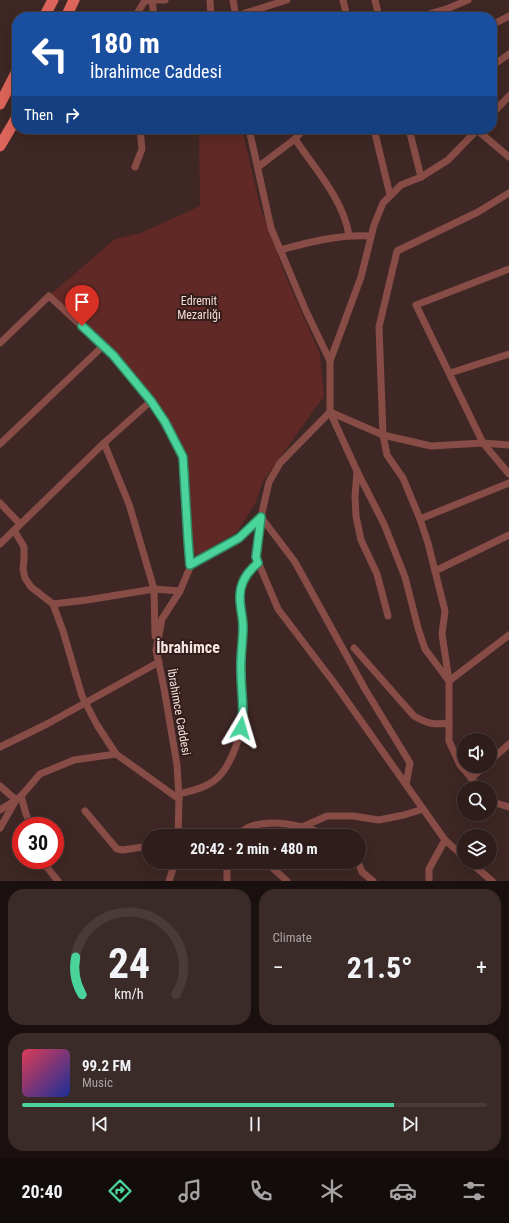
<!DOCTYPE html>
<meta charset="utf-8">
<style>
:root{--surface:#2e1d1b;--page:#3a2a28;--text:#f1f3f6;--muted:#a7a2a3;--line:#493b3a;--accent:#4ad49c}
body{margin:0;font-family:"Roboto Condensed",sans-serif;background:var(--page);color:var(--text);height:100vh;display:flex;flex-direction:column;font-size:15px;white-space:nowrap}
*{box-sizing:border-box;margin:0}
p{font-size:13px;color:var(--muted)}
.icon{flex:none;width:22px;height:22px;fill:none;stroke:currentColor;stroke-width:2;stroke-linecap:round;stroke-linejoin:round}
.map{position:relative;height:881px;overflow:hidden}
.side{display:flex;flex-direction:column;gap:8px;padding:8px;background:#19100f;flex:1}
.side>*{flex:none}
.hud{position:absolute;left:12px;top:12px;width:485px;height:122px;border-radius:16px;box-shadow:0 4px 16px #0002,0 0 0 1px var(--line);background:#1a4fa0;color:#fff;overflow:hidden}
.controls{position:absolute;left:457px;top:733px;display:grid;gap:8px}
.controls a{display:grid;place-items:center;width:40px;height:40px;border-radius:50%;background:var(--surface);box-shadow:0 4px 16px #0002,0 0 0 1px var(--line);font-size:20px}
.speed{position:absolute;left:12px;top:817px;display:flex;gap:8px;font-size:20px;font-weight:700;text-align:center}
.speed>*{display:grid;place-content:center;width:52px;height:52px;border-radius:50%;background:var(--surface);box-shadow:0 4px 16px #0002,0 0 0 1px var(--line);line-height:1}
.speed .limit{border:6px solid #d22;background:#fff;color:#111}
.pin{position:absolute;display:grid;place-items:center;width:34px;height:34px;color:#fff;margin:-41px -17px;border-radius:50% 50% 50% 0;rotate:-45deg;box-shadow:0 0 4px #0007}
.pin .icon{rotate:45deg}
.me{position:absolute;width:44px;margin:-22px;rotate:7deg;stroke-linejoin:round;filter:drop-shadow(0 0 3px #0008)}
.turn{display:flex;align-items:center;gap:14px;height:84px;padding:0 12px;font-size:18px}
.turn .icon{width:52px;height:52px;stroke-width:2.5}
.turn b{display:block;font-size:28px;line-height:34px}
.then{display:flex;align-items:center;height:38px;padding:0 12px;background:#0003;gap:8px;font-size:15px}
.big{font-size:30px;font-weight:700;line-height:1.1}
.side .tile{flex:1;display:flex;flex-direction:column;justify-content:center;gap:6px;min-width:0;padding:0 14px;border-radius:16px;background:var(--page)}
.side .dial{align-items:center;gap:0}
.dial svg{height:104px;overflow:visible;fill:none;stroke:var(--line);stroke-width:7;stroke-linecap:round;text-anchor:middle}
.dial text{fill:var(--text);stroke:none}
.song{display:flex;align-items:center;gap:12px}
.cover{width:48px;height:48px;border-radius:6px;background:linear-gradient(135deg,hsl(350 70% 55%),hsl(230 70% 35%))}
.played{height:4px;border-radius:2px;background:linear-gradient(90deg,var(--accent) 80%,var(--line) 80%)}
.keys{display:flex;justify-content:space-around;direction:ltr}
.heat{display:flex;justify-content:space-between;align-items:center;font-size:22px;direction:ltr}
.side .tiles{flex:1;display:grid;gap:8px;grid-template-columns:1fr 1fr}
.tile:last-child{grid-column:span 2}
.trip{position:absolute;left:142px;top:829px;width:224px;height:40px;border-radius:20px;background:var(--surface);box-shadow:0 4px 16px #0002,0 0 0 1px var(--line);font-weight:700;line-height:40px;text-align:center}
.dock{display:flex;height:64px;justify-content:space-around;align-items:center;background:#120c0b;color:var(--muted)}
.dock .icon{width:28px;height:28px}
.dock .on{color:var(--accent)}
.dock b{font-size:18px;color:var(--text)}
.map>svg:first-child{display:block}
.green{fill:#612925}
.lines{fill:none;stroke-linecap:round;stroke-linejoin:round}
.minor{stroke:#884c46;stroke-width:7}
.primary{stroke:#de655b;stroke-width:11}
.route-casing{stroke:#308a65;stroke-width:10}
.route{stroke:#4ad49c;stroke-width:7}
.labels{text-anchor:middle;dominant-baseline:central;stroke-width:4;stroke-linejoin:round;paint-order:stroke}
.park-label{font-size:12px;fill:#f4d9d6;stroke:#331d1b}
.street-label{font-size:12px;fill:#f5e5e2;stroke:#331d1b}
.district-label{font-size:16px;font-weight:bold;fill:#f5e5e2;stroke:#331d1b}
</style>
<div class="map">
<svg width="509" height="881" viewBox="0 0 509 881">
<rect width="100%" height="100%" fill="#3e2724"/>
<polygon class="green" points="199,129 242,129 260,206 286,277 320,354 324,396 263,481 255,504 237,532 197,556 193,553 188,456 170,422 145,386 108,344 51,294 115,239 141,233 200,206"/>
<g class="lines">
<g class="minor">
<polyline points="152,0 154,17"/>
<polyline points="152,0 165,0"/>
<polyline points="210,0 211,17"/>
<polyline points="233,0 236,17"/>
<polyline points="343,0 347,17"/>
<polyline points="375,0 379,17"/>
<polyline points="236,16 287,0"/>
<polyline points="135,17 144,2 148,0"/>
<polyline points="419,17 449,8 468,0"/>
<polyline points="492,25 509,16"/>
<polyline points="492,66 509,54"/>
<polyline points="492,114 509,96"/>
<polyline points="249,129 271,228 306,311 330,361"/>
<polyline points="374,129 390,195"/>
<polyline points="409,129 421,177"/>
<polyline points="478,129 448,160 421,177 401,185 383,203 374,225 361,277 330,361 330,412 357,471 384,524 405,577 418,628 425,649 449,681 509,635"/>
<polyline points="477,130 509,157"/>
<polyline points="410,133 417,129"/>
<path d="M295,139C315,169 343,199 349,235"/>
<polyline points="135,167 142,149 140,129"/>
<polyline points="258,167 295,139 304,129"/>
<path d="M280,250C310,242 340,234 371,236"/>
<polyline points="509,269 416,305 483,443 509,474"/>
<polyline points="0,343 49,296 113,355 151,401 165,422 183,457 188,540 191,565"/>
<polyline points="450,373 509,354"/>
<polyline points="330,412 280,463 269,482 261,517 256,557 278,609 335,684 445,840 464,857"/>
<polyline points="330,412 383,435 431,446 483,443 509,445"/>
<polyline points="104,443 129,504 154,589 155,636"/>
<polyline points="0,444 104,345"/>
<polyline points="357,471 355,497 356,516 361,540 377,574 388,616"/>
<polyline points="0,503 20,524"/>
<polyline points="261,517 295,562 365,689 410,763 406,784"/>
<polyline points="420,519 509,483"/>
<polyline points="14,530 24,547 24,560 23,569 25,578 31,587 53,604 63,631 82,696 97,725 116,754 179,799"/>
<polyline points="0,544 104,443 151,401"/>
<polyline points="435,571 509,535"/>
<polyline points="53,604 87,600 154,589 180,591"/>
<path d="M354,648L414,716C428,724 434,725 449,723"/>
<polyline points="0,747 47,724 159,662"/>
<polyline points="490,761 509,744"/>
<polyline points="471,778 485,766"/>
<polyline points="0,786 16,800 0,810"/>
<polyline points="480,788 460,765 449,741 449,681 442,634 445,611 428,543 420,519 403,478 387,455 383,435 379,327 397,251 478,212 509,193"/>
<path d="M179,794C191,791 205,788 215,780C231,768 243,731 244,711C244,694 240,677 241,660C241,648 243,637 243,626C243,617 240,608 240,599C239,583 247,572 258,563"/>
<polyline points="21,796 26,814 31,826"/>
<polyline points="490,799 492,802 509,807"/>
<polyline points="85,811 117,849 123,850 149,846"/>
<polyline points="302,827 327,816 353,816 379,820 404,815 423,809"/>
<polyline points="0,828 16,800 21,796 40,774 74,760 116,754"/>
<polyline points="178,836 179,799 177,765 164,688 156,650 162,619 180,591 191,565 239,539 261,517"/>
<path d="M236,836C240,833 245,829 249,827C277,817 306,828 333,836"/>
<polyline points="41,860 58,881"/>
<polyline points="266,862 287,881"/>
<polyline points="358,862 362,872 373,881"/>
<polyline points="470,862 492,881"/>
<polyline points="169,881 175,862"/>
<polyline points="227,881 227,862"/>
<polyline points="429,881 429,869 445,840"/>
</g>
<g class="primary">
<polyline points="44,17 53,0"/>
<polyline points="66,17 74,0"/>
<polyline points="0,104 17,71"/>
<polyline points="0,146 17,117"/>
</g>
</g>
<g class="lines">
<defs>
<path id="route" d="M82,326L113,355L151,401L165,422L183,457L188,540L190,565L239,538L261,517L256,557L258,563C247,572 239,583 240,599C240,608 243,617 243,627C243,642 240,657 241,673C241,692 245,709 241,728"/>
</defs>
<use href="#route" class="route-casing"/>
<use href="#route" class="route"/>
</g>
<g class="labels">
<g class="park-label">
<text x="199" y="301">Edremit<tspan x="199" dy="14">Mezarlığı</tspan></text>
</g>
<g class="street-label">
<text transform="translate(179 712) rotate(80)">İbrahimce Caddesi</text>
</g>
<g class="district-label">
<text x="188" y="647">İbrahimce</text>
</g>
</g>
</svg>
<div class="controls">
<a><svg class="icon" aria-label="sound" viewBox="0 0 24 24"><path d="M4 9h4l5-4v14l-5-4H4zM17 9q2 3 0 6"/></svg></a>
<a><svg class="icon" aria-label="search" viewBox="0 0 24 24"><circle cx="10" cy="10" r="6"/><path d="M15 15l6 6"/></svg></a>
<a><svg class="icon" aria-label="layers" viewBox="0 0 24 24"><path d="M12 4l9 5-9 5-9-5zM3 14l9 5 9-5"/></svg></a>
</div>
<div class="speed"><div class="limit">30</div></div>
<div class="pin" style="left:82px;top:326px;background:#d93025"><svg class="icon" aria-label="arrive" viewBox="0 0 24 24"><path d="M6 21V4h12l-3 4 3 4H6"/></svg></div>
<svg class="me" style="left:241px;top:728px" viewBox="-20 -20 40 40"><path d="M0-17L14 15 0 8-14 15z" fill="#4ad49c" stroke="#fff" stroke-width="4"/></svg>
<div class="trip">20:42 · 2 min · 480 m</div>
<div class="hud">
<div class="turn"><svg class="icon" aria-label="left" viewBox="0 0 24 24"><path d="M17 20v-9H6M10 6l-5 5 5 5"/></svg><div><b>180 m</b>İbrahimce Caddesi</div></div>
<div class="then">Then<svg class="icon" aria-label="right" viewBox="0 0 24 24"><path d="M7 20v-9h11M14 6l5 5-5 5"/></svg></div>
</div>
</div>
<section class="side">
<div class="tiles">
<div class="tile dial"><svg viewBox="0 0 100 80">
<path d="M14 69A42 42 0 1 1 86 69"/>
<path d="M14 69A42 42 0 0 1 9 40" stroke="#4ad49c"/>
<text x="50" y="56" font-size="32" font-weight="700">24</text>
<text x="50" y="72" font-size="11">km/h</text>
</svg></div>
<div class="tile"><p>Climate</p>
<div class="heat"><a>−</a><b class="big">21.5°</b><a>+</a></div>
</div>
<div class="tile">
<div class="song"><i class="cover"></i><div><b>99.2 FM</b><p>Music</p></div></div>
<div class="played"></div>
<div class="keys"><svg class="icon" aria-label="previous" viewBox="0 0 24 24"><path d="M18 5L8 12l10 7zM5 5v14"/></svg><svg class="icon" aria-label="pause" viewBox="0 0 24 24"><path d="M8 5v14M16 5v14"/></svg><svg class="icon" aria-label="next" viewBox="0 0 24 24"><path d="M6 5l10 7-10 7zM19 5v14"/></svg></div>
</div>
</div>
</section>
<nav class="dock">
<b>20:40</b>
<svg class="icon on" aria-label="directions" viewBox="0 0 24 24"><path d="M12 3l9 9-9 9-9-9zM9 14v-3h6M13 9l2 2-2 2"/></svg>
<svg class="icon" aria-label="music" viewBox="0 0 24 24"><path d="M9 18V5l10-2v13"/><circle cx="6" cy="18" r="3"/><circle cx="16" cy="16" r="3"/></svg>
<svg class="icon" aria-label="phone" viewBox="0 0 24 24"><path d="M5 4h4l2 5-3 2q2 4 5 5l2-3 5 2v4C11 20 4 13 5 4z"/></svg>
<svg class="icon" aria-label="climate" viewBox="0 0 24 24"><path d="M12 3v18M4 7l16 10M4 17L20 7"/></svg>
<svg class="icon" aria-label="car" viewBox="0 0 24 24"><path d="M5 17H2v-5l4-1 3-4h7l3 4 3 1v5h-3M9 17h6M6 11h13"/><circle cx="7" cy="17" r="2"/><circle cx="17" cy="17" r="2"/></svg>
<svg class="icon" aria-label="filters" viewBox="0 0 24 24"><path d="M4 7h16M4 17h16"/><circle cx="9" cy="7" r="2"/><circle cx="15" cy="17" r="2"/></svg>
</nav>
